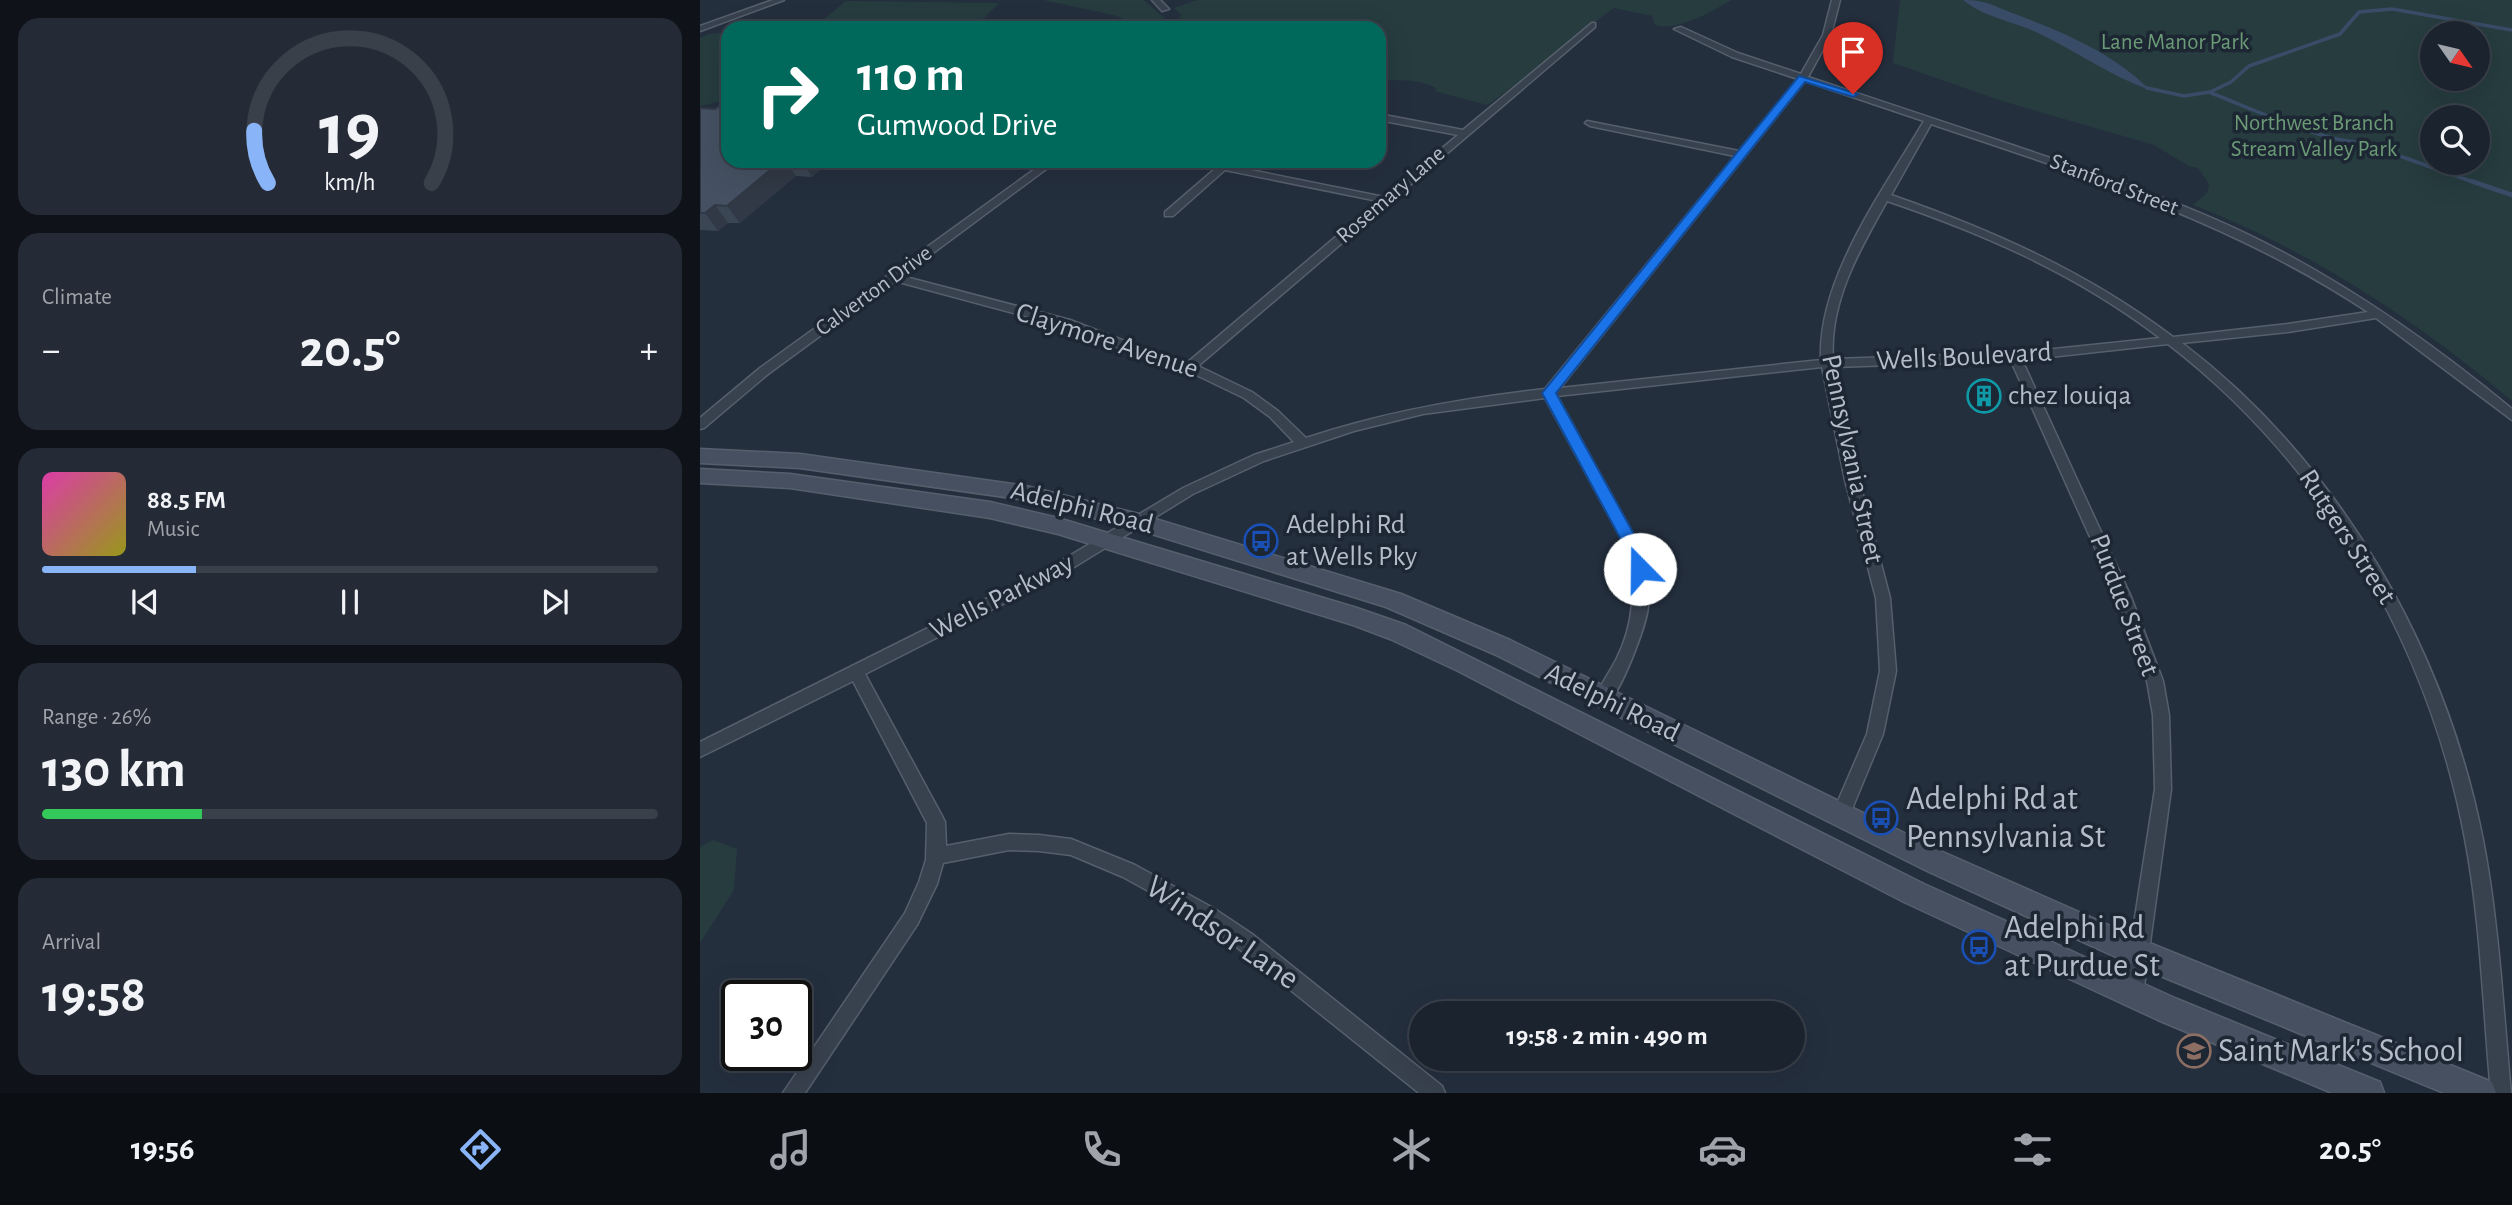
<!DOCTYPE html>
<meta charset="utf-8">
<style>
:root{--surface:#1b232e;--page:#242b36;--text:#f1f3f6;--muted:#a0a4aa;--line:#39404a;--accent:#8ab4f8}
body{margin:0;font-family:"Alegreya Sans",sans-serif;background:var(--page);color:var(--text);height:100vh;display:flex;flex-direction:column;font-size:26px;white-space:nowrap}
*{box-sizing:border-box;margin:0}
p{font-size:23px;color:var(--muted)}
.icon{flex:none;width:38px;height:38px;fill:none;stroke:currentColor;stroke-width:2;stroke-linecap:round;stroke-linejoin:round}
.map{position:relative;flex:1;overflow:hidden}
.sheet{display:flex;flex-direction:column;gap:18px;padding:18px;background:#0f1319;width:700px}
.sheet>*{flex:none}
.banner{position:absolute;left:21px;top:21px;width:665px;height:147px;border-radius:21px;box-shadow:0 7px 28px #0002,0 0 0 2px var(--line);background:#00695c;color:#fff;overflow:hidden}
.needle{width:46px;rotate:124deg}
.controls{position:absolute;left:1720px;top:21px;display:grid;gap:14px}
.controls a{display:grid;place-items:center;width:70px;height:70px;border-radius:50%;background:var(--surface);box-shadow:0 7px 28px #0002,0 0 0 2px var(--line);font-size:35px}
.speed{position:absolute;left:21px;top:980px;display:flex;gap:14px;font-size:35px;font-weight:700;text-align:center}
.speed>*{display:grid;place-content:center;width:91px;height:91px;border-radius:50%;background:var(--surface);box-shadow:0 7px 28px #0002,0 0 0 2px var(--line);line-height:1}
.speed .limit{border:4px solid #111;border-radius:10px;background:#fff;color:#111}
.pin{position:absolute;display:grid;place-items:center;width:60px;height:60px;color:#fff;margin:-72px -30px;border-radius:50% 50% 50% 0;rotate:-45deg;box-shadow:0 0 7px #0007}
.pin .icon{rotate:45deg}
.me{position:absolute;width:77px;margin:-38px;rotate:338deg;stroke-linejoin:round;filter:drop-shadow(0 0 5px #0008)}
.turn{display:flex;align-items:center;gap:24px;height:147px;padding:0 21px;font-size:32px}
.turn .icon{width:91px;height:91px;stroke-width:2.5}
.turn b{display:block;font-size:49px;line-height:60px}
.big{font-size:52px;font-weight:700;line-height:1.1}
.sheet .widget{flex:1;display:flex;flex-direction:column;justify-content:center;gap:10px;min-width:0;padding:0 24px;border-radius:21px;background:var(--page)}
.sheet .dial{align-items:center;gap:0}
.dial svg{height:182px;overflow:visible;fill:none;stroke:var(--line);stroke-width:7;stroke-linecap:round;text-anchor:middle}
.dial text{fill:var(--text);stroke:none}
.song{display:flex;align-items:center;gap:21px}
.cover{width:84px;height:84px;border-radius:10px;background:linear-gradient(135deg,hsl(320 70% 55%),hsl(60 70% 35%))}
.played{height:7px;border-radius:4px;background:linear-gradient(90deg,var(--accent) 25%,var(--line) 25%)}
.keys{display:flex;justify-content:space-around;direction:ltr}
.heat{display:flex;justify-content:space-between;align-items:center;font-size:38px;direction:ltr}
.charge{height:10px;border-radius:5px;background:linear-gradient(90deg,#34c759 26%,var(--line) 0)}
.trip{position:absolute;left:709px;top:1001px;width:396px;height:70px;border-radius:35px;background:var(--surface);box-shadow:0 7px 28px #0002,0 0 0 2px var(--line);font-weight:700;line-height:70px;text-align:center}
.dock{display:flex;height:112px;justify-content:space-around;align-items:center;background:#0b0e12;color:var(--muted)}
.dock .icon{width:49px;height:49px}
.dock .current{color:var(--accent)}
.dock b{font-size:32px;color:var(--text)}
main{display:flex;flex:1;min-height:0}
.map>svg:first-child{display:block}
.green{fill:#263c3f;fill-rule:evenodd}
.water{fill:#394c67}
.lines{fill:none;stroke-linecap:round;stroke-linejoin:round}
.stream-far1{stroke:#394c67;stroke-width:3.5}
.stream{stroke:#394c67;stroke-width:4.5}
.street-casing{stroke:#565f6c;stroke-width:3}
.secondary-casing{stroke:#565f6c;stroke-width:3}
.street{fill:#38414e;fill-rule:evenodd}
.secondary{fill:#465061;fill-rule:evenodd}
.wall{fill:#3b4654}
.shaded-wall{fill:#303945}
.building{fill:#455162;stroke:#303945;stroke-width:2}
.route{fill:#1a73e8;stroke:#114b97;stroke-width:2}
.labels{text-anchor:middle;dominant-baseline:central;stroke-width:7;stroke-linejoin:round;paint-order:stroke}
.far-park-label{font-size:23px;fill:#6b9a76;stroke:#1d2633}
.far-street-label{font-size:23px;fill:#b4bcc9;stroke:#1d2633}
.street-label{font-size:28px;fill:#b4bcc9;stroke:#1d2633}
.poi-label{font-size:28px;fill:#b4bcc9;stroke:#1d2633;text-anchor:start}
.near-poi-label{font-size:33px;fill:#b4bcc9;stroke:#1d2633;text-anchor:start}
.near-street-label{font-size:33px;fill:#b4bcc9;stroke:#1d2633}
</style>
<main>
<section class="sheet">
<div class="widget dial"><svg viewBox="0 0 100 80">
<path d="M14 69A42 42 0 1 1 86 69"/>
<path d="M14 69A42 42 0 0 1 8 46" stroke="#8ab4f8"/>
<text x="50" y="56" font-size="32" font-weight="700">19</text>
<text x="50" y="72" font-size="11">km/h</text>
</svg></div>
<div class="widget"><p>Climate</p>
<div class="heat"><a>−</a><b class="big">20.5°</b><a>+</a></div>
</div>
<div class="widget">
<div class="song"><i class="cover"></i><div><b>88.5 FM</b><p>Music</p></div></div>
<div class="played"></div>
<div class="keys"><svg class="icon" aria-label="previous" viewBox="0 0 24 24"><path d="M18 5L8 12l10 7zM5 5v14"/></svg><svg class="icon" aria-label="pause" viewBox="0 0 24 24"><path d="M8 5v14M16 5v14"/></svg><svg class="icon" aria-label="next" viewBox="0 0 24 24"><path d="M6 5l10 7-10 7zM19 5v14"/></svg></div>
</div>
<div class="widget"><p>Range · 26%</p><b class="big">130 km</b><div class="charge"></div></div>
<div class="widget"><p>Arrival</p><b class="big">19:58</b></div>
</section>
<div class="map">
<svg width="1812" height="1093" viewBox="0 0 1812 1093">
<rect width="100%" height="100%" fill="#242f3e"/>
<g class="green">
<path d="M343,0H444L471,24L482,16L474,8L497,0H1032C1012,11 978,32 955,25L952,16L914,8C870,39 831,76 787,105L735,91L736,88C718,79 699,80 679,81V28H441L417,16Z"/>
<path d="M1200,0H1812V401C1718,321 1608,249 1493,205L1507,193L1509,184L1498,168L1489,166L1454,145L1302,101L1193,63ZM1732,33H1778V79H1732ZM1732,117H1778V163H1732Z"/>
<polygon points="146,1 299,3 274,28 113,28"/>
<polygon points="28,32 28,100 0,106 0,38 9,34"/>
<polygon points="13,840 37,849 34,890 0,943 0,847"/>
</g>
<path class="water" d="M1263,0C1287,0 1293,6 1315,14C1363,32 1413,53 1450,90C1410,76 1376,51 1338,33C1313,21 1285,18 1263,0Z"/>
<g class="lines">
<g class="stream-far1">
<polyline points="1447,88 1484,96 1510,92 1531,82 1549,66 1640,34 1659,12 1692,9 1812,30"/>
<path d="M1511,93C1548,107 1623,142 1660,142L1776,183"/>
</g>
<polyline class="stream" points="1771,181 1812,195"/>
<defs>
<g id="street">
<polygon points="73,0 84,0 0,31 0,26"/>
<polygon points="452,0 460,0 469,9 462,11"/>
<path d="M1132,0H1140L1131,35L1108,77C1175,99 1242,121 1309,144C1398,174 1488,203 1571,246C1658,291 1737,347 1812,409V420L1676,318L1588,332L1482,343C1639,462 1745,648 1783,840C1799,923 1803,1009 1811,1093H1791C1783,1009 1781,923 1765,839C1729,646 1625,465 1468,344L1322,360L1431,597L1463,681L1469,715L1471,789L1443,994L1440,1001L1433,1004L1426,1001L1423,994L1455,789L1453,715L1447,681L1417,597L1311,361L1134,367L1159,480L1190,598L1196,671L1183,734L1147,821L1141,823L1135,821L1132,815L1167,734L1180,671L1176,598L1145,480L1122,367L857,396L940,547C945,567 950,586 948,607C946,626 921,693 907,703C903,706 901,704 896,703L894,698C901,685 909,673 916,660C935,622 936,587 926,547L845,398L723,414L654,431L564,461L493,494L366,572L165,674L242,816L245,822L246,846L309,834L339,835L371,839L435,865L513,908L552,934L742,1086L745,1093H719L538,948L501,920L423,877L371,855L339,851L309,850L243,863L237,884L217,925L105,1093H83L205,913L219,882L226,860L227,823L153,681L0,757V742L356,564L483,488L554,455L594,442L570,417L544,398L486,370L448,359L362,326L195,281L68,374L4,428L0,429V418L60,368L346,161H357L202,276L370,320L456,353L488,362L678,201L525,170L473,216H465V212L515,169L487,161H506L684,197L758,135L679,120V114L763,130L892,23H895V27L498,366L552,392L578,411L606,438C684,412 763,398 845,389L1035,156L890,126L885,123L887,121L1039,151L1098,79L1032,57L974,29L981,27L1038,53L1101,74L1123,35ZM1105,81L1224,121C1184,189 1117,279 1121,360L860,388ZM1231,124C1383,175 1534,223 1668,312L1588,324L1473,337C1387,272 1292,230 1191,195ZM1187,201C1285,234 1378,275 1460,338L1315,353L1133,359C1129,302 1160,249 1187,201Z"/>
</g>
<g id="secondary">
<polygon points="0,449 100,454 326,486 439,514 701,594 810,640 1245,853 1447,942 1792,1082 1796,1093 1744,1093 1429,963 1227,871 794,654 686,607 439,530 326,500 100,468 0,463"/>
<polygon points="0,469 90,474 290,502 358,518 657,608 706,625 1224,884 1477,999 1680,1082 1684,1093 1632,1093 1458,1020 1204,902 758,671 690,639 653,625 358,534 290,518 90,488 0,483"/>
</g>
</defs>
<use href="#street" class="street-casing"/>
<use href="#secondary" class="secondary-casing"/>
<use href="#street" class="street"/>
<use href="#secondary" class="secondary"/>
</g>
<polygon class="wall" points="0,108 28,161 130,161 112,177 96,176 40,223 28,223 18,231 0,230"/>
<g class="shaded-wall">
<polygon points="81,161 86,161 96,176 40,223 27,206"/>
<polygon points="102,161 130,161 112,177"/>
<polygon points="15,205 28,223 18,231 5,213"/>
</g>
<polygon class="building" points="26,101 28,101 28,161 81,161 27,206 15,205 5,213 0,213 0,108 15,109"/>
<polygon class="route" points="1099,76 1158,94 1153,97 1105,82 856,393 941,547 949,569 946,574 935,574 925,547 842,393"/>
<defs>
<symbol id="building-ring" viewBox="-11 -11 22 22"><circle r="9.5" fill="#1d2633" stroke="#0f9aa8" stroke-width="1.5"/><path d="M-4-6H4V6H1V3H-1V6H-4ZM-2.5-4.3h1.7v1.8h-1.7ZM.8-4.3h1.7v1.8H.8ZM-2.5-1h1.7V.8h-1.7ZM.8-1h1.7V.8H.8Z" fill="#0f9aa8"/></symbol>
<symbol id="bus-ring" viewBox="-11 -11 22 22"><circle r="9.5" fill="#1d2633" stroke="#1a4fb4" stroke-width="1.5"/><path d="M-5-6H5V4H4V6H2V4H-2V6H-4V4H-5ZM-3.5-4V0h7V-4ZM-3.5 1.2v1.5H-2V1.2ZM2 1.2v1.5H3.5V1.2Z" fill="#1a4fb4"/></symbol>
<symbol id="school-ring" viewBox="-11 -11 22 22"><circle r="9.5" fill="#1d2633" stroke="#8d6e63" stroke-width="1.5"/><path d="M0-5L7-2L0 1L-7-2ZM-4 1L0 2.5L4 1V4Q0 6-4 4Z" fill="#8d6e63"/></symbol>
</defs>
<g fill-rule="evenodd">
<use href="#building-ring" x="1265" y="377" width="38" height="38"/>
<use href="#bus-ring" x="542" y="522" width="38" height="38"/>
<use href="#bus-ring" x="1162" y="799" width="38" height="38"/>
<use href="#bus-ring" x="1260" y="928" width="38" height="38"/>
<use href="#school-ring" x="1475" y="1032" width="38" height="38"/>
</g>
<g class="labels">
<g class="far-park-label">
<text x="1475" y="42">Lane Manor Park</text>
<text x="1614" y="123">Northwest Branch<tspan x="1614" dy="26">Stream Valley Park</tspan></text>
</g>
<g class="far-street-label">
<text transform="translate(1414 185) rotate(21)">Stanford Street</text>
<text transform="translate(691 195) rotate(-41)">Rosemary Lane</text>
<text transform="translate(174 291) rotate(-36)">Calverton Drive</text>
</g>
<g class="street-label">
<text transform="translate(407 341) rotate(18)">Claymore Avenue</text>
<text transform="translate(1264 357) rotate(-3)">Wells Boulevard</text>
<text transform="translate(1152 459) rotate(78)">Pennsylvania Street</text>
<text transform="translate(382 508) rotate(14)">Adelphi Road</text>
<text transform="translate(1647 537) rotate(57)">Rutgers Street</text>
<text transform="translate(302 597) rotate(-27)">Wells Parkway</text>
<text transform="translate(1424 605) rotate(69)">Purdue Street</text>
<text transform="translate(912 703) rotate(26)">Adelphi Road</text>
</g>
<g class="poi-label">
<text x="1308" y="396">chez louiqa</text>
<text x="586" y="525">Adelphi Rd<tspan x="586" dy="32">at Wells Pky</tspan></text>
</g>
<g class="near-poi-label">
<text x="1206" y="799">Adelphi Rd at<tspan x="1206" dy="38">Pennsylvania St</tspan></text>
<text x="1304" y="928">Adelphi Rd<tspan x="1304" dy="38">at Purdue St</tspan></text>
<text x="1518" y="1051">Saint Mark's School</text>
</g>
<g class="near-street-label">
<text transform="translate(522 933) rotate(34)">Windsor Lane</text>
</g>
</g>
</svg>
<div class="controls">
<a><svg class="needle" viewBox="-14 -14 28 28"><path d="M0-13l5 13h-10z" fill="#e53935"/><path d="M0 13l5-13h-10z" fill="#a0a4aa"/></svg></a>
<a><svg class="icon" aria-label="search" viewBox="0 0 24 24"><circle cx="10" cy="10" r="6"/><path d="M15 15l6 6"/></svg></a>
</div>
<div class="speed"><div class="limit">30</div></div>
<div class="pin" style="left:1153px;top:94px;background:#d93025"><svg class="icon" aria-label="arrive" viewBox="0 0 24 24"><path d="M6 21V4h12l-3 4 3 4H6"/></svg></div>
<svg class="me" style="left:940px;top:569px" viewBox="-20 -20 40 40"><circle r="19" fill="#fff"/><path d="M0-13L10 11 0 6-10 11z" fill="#1a73e8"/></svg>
<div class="trip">19:58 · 2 min · 490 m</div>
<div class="banner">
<div class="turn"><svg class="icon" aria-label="right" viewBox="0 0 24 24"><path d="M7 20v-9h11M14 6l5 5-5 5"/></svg><div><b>110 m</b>Gumwood Drive</div></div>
</div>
</div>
</main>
<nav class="dock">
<b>19:56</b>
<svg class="icon current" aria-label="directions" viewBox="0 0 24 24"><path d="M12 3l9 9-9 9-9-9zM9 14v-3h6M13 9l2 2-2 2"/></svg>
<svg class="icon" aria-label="music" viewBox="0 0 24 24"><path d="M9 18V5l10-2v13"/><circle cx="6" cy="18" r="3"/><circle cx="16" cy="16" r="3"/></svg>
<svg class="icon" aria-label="phone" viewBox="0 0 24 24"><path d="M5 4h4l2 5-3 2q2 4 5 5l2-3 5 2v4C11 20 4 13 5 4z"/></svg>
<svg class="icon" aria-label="climate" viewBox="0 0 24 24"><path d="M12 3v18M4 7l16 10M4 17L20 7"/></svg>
<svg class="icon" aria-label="car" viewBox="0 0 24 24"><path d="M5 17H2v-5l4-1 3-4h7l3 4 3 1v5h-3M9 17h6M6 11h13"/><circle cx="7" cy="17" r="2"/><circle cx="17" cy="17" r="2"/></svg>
<svg class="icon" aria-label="filters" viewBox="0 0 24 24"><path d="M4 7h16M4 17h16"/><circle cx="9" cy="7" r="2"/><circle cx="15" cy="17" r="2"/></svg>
<b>20.5°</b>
</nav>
